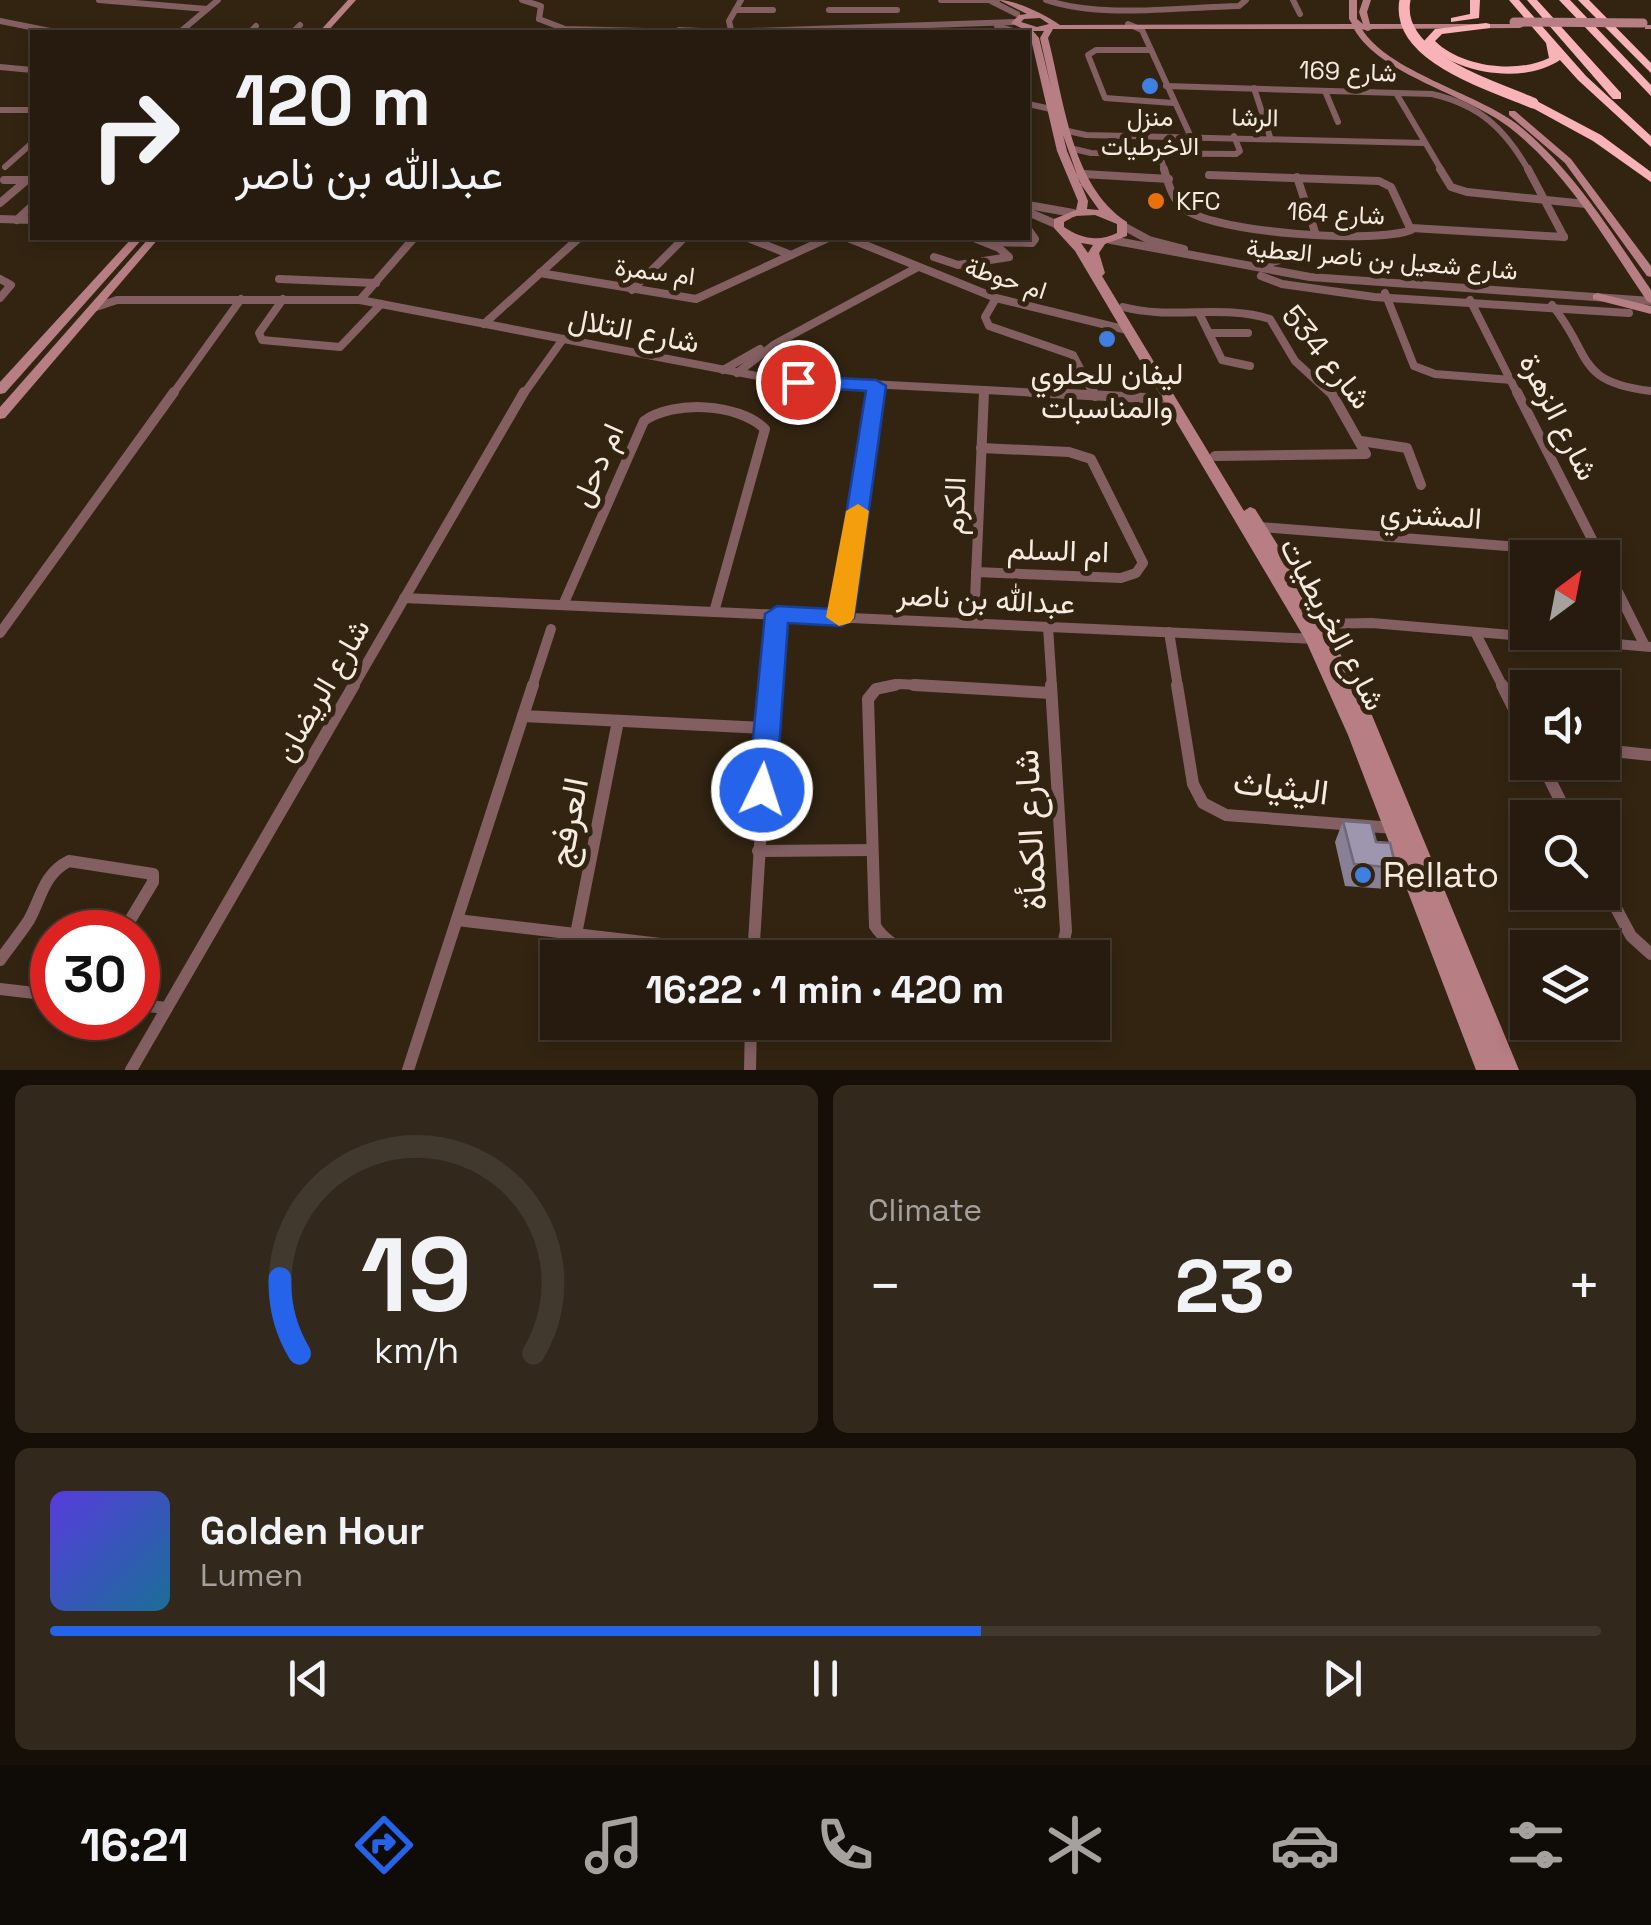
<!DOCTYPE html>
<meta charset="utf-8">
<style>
:root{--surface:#261b0e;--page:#32281c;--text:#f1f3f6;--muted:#a4a19e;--line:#42392e;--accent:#2563eb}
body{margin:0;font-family:"Space Grotesk",Vazirmatn,sans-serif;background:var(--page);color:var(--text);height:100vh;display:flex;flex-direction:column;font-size:38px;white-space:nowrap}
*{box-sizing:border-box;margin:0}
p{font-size:32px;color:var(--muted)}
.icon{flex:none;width:55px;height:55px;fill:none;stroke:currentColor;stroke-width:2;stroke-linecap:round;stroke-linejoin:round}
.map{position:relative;height:1070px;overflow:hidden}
.panel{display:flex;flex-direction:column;gap:15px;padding:15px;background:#150f08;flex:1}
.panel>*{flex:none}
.guide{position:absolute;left:30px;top:30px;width:1000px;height:210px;border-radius:0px;box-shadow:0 5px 15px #0003,0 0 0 2px var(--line);background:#261b0e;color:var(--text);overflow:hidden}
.needle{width:65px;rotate:32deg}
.fabs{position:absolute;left:1510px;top:540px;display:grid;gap:20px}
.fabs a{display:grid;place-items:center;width:110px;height:110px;border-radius:0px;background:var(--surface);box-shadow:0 5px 15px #0003,0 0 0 2px var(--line);font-size:50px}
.speed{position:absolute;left:30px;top:910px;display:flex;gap:20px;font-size:50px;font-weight:700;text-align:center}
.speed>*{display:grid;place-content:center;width:130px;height:130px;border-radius:50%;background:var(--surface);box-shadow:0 5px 15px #0003,0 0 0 2px var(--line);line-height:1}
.speed .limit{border:15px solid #d22;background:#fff;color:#111}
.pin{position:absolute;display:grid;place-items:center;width:85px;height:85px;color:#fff;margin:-42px;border:5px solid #fff;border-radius:50%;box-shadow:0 2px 10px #0007}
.me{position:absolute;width:110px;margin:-55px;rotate:4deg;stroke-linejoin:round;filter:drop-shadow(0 0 8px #0008)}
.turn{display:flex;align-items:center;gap:35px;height:210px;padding:0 40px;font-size:45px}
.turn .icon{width:130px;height:130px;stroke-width:2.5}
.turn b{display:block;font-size:70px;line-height:85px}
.big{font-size:75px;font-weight:800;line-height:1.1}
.panel .widget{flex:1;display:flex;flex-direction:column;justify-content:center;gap:15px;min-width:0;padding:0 35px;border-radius:15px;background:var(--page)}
.panel .dial{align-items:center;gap:0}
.dial svg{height:260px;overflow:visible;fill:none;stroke:var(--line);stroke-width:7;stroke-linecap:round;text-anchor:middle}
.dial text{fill:var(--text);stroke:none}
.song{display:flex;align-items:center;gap:30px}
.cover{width:120px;height:120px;border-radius:15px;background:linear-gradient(135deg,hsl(250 70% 55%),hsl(200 70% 35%))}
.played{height:10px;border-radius:5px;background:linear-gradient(90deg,var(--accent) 60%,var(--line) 60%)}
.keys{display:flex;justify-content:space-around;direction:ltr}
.heat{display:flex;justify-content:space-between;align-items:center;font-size:55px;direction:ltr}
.panel .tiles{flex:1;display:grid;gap:15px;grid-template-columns:1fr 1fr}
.widget:last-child{grid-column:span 2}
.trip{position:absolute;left:540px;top:940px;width:570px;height:100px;border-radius:0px;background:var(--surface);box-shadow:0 5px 15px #0003,0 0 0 2px var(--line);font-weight:800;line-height:100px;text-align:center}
.dock{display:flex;height:160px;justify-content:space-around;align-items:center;background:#0f0b06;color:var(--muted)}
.dock .icon{width:70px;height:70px}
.dock .active{color:var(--accent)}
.dock b{font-size:45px;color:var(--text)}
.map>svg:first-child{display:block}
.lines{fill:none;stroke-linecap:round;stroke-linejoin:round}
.street-far3{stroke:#835f62;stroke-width:6}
.street-far2{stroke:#835f62;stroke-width:8}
.street-far1{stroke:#835f62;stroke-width:10}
.street{stroke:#835f62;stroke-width:12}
.secondary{fill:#b77e84;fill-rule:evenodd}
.highway{fill:#f9b2b8;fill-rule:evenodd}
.secondary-bridge{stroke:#b77e84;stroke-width:9}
.highway-bridge{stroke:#f9b2b8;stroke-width:11}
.wall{fill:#888196}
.building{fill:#9e96af;stroke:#6f697a;stroke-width:2.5}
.route{fill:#2563eb;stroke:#184099;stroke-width:2.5}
.slow{fill:#f59e0b}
.shop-dot{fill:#3f7fe0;stroke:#332412;stroke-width:4}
.food-dot{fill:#e8710a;stroke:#332412;stroke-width:4}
.labels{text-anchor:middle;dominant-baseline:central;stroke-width:10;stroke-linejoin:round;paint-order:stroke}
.far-street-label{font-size:25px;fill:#f5ebe0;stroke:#332412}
.far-poi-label{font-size:25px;fill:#f5ebe0;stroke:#332412}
.street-label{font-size:30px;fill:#f5ebe0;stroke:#332412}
.poi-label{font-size:30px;fill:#f5ebe0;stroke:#332412}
.near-street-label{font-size:35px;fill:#f5ebe0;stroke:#332412}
.near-poi-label{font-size:35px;fill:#f5ebe0;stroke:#332412;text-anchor:start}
</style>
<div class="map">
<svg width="1651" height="1070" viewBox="0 0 1651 1070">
<rect width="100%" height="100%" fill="#332412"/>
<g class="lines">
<g class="street-far3">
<polyline points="99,0 207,9"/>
<polyline points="522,0 541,6 539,19"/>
<polyline points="941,0 997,0"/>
<path d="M1046,0C1101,19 1181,7 1239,6L1246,0"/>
<polyline points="1293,0 1300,14"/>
<polyline points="991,1 1017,14"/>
<polyline points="736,10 773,10"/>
<polyline points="829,10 897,10"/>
<polyline points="539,19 565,29 685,32"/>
<polyline points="0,21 55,32"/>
<polyline points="1128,24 1142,30 1190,135"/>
<polyline points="997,26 1017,32"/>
<polyline points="679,30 723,32"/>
<polyline points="731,30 729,21 741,0"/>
<polyline points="180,32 218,0"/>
<polyline points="250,32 256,26"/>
<polyline points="293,32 300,25"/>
<polyline points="722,32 1015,22"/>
<polyline points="1151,50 1096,50 1088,55 1105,98 1173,103"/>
<polyline points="0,67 32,70"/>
<path d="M1166,86L1432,94C1480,105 1505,129 1529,171"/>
<polyline points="1254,88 1270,137"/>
<polyline points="1325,91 1338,122"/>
<polyline points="1396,93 1442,171"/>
<polyline points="1028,104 1051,109"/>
<polyline points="0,110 32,110"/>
<polyline points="1068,131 1086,135 1423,143"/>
<polyline points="1074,149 1091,153 1236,154 1240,151 1234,136"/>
<polyline points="1159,154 1165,171"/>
<polyline points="5,167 32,143"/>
</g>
<g class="street-far2">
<path d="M1164,169C1168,183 1173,202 1186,210C1219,233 1375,244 1411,230L1391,187L1379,181L1209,175"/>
<polyline points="1440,169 1451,187 1467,192 1586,204"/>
<polyline points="1528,169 1564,237"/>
<polyline points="1083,174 1169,179"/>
<polyline points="1297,177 1315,232"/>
<polyline points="4,180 27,180"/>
<polyline points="0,203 27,180"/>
<polyline points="1028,205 1073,213"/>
<polyline points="1028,212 1058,225"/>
<polyline points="0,219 32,220"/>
<polyline points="17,220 32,206"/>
<polyline points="1125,227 1149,240 1184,249"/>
<polyline points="1411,228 1564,237"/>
<polyline points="748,238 791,255"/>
<polyline points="848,238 996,298 1127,330"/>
<polyline points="1111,240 1310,277 1651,301"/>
<polyline points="990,242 1032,243 1035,239 1028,229"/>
<polyline points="934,257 958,265 1009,257 999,248 974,238"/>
<polyline points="1265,264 1288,258"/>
<polyline points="540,273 696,299 828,238"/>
<polyline points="1261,276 1282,284 1374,297 1629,313"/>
<polyline points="0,279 11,285 0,298"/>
<polyline points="279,279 376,283"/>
<polyline points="632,290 684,238"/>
<polyline points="1385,293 1414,366 1435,374 1512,380"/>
<polyline points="996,298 985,317 989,326 1073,355 1094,395"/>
<polyline points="283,299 259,333 262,340 340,347 381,304"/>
<polyline points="360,300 414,238"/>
<polyline points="1470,300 1518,395"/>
<path d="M1552,305C1593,355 1574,382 1651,391"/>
<path d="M1123,307C1172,320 1222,304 1270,319L1295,361L1332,395"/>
<polyline points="93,308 117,300 360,300 773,379 1080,395"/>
<polyline points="1199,313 1222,360 1250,366"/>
<polyline points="484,324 579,238"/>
<polyline points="1209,333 1248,333"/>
<polyline points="723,370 760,349"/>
<polyline points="737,373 775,344 918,267"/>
<polyline points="172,395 241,299"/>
<polyline points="523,395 563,339"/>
<polyline points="875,395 876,385"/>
<polyline points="984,395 984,390"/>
</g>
<g class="street-far1">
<polyline points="1031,392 1145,398 1172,404"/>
<polyline points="1093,392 1095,396"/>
<polyline points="1517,392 1601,557"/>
<polyline points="1361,441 1407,448 1421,485"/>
<polyline points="1215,456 1366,454 1331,392"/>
<polyline points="1259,527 1599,553"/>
<polyline points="1602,560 1645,646"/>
<polyline points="976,572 1121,578 1136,573 1143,563 1091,459 1069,452 981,448"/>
<polyline points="404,598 1317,639"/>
<path d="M563,605L644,421C674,400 738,403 765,429L714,612"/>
<polyline points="842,618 875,392"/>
<polyline points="974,623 984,392"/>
<polyline points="1313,624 1372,623 1651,647"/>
<polyline points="1048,627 1052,687"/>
<polyline points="1169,632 1178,687"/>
<polyline points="1475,632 1503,687"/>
<polyline points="0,633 174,392"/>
<polyline points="353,687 524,392"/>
<polyline points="532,687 551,629"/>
<polyline points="770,687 777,615"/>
<polyline points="883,687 899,684 957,687"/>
</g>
<g class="street">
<path d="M895,685L876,689L868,699L875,926C897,959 935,956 971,958"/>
<polyline points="914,685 1051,693"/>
<polyline points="1177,685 1193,784 1203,803 1226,815 1394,828"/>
<polyline points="1502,685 1528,737"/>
<polyline points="523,716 766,728"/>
<polyline points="1602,750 1651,755"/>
<polyline points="1541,762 1569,818"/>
<polyline points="758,851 872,850"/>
<polyline points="1602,882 1631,936 1651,954"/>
<polyline points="457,920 754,955"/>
<polyline points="576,934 618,721"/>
<polyline points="753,958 770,685"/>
<polyline points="1051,958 1063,945 1066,931 1051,685"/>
<path d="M0,960C9,947 20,934 29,920C41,899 43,874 69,861L153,874V882L123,932"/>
<polyline points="0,989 52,995"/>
<polyline points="138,1005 167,1008"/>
<polyline points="131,1070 354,685"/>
<polyline points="408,1070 533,685"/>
<polyline points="750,1070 751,1022"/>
</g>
<g class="secondary">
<polygon points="348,0 356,0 327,32 319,32"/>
<path d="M999,0C1016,0 1046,15 1060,25L1352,24L1349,19V0H1357V19L1363,24L1359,12L1363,0H1371L1367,12L1370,24H1520L1524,26L1520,28L1372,29L1368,31L1362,29C1387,71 1476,93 1517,124C1573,169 1611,232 1651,290V303L1647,301C1606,241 1568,173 1509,127C1466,94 1380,75 1354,29H1053L1048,38C1064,99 1071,186 1127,222V236L1105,244L1099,253L1105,273L1102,276L1244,511L1250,507L1255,509L1308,593L1369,708L1519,1070H1476L1348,735L1305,639L1075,251L1054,228V219L1076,210L1078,201L1057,151L1031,39L1021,28L1011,23L1019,15L1027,14ZM1040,18L1049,24L1037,27L1021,22L1024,19ZM1033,31H1044L1040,38L1051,87L1039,38ZM1063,135L1080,183L1099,210L1087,209L1088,201L1067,151ZM1095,215L1117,224V233C1099,242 1081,239 1064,227V222L1075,216ZM1081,243L1093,245L1088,253Z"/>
<rect x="1645" y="25" width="6" height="4"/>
<polygon points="1509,111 1515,111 1571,159 1651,266 1651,277 1647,276 1565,163 1509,115"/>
<polygon points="132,238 143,238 5,393 0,394 0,382"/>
<polygon points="149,238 159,238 5,418 0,419 0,407"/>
<polygon points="1597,293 1651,306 1651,314 1593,299 1593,295"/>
</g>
<g class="highway">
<polygon points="1470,0 1480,0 1479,18 1451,22 1451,18 1470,14"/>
<path d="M1509,0H1519L1586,76L1651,136V147L1578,80L1560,60C1523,85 1453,74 1424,41L1435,29L1486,23L1490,24V28L1442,34L1435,41C1461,67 1517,74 1549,58L1546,43Z"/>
<polygon points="1527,0 1537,0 1621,93 1621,99 1613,99"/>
<polygon points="1559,0 1570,0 1651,85 1651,96"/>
<polygon points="1578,0 1589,0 1651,63 1651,73"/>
<polygon points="1533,99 1601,135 1651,172 1651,182 1593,141 1529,106 1527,103"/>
</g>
<polyline class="secondary-bridge" points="1514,22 1643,23"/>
<path class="highway-bridge" d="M1405,0C1394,57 1491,85 1533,103"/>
</g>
<polygon class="wall" points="1343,821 1376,842 1396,868 1387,889 1345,886 1335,842"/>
<polygon class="building" points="1343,821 1371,823 1376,842 1390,843 1396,868 1354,864"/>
<polygon class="route" points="798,376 876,380 886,386 854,618 842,626 788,623 776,790 772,797 762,801 752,797 748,790 765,614 777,606 831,609 866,391 791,386 788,382"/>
<polygon class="slow" points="858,504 869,511 854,618 850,623 839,626 826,617 846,511"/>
<g class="shop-dot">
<circle cx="1150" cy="86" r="10"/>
<circle cx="1107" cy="339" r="10"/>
<circle cx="1363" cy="875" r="10"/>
</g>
<circle class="food-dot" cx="1156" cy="201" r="10"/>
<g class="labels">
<g class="far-street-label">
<text transform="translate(1348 71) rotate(2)">شارع 169</text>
<text transform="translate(1255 117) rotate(1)">الرشا</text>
<text transform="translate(1336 213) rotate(3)">شارع 164</text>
<text transform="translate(1382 259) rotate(5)">شارع شعيل بن ناصر العطية</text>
<text transform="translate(655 271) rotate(7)">ام سمرة</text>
<text transform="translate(1006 278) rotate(18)">ام حوطة</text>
</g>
<g class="far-poi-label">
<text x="1150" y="117">منزل<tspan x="1150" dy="29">الاخرطيات</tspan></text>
<text x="1176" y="201" text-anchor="start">KFC</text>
</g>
<g class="street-label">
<text transform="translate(634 330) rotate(11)">شارع التلال</text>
<text transform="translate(1327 357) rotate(51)">شارع 534</text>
<text transform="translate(1559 417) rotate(63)">شارع الزهرة</text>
<text transform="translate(597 465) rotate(-66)">ام دحل</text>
<text transform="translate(954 506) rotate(-88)">الكرم</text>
<text transform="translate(1431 515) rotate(4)">المشتري</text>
<text transform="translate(1058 550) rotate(2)">ام السلم</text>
<text transform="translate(986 599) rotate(3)">عبدالله بن ناصر</text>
<text transform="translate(1333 624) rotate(62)">شارع الخريطيات</text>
<text transform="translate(322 690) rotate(-60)">شارع الريضان</text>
</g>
<g class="poi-label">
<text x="1107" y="373">ليفان للحلوي<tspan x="1107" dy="34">والمناسبات</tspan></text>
</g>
<g class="near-street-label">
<text transform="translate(1281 787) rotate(7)">اليثياث</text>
<text transform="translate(568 822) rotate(-79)">العرفج</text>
<text transform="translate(1030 830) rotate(-93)">شارع الكمأة</text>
</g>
<g class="near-poi-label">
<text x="1383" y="875">Rellato</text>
</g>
</g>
</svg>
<div class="fabs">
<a><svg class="needle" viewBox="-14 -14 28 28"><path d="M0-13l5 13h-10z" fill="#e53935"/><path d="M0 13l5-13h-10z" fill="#a4a19e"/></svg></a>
<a><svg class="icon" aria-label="sound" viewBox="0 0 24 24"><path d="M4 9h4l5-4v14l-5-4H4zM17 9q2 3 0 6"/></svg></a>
<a><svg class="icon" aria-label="search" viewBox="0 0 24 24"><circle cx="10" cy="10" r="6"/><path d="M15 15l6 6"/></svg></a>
<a><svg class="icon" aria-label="layers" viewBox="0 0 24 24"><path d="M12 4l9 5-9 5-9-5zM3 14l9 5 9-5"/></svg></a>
</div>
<div class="speed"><div class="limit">30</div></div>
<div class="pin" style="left:798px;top:382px;background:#d93025"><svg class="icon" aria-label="arrive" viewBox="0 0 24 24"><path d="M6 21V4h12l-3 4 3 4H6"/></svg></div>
<svg class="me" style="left:762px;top:790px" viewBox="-20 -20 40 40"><circle r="17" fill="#2563eb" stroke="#fff" stroke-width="3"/><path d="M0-11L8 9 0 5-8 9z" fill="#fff"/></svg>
<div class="trip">16:22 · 1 min · 420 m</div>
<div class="guide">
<div class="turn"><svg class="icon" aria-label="right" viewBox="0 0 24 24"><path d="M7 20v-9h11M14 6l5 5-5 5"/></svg><div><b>120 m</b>عبدالله بن ناصر</div></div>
</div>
</div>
<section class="panel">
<div class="tiles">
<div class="widget dial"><svg viewBox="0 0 100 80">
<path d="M14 69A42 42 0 1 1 86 69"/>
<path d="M14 69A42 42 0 0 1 8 46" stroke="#2563eb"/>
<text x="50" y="56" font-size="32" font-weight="700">19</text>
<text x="50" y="72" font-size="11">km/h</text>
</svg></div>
<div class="widget"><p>Climate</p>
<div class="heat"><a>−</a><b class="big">23°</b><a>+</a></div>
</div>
<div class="widget">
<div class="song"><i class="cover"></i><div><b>Golden Hour</b><p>Lumen</p></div></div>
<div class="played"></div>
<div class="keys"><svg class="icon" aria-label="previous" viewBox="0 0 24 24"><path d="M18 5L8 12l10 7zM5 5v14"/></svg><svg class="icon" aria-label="pause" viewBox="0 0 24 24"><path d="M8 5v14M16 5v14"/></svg><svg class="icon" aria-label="next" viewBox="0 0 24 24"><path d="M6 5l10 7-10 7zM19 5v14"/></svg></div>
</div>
</div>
</section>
<nav class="dock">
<b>16:21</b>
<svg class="icon active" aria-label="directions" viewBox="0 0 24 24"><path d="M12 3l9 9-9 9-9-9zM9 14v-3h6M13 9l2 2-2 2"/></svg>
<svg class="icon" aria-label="music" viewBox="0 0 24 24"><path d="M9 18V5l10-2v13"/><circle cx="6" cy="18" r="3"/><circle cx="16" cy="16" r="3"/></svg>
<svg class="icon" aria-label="phone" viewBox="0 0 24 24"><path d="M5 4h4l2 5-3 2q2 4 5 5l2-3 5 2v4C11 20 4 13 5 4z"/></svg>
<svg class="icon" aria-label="climate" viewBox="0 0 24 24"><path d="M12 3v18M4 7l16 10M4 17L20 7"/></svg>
<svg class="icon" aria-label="car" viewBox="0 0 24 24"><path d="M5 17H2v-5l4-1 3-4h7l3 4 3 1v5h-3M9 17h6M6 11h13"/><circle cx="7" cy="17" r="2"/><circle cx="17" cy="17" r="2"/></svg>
<svg class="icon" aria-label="filters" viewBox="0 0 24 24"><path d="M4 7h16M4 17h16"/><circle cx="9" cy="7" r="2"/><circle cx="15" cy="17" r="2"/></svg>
</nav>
